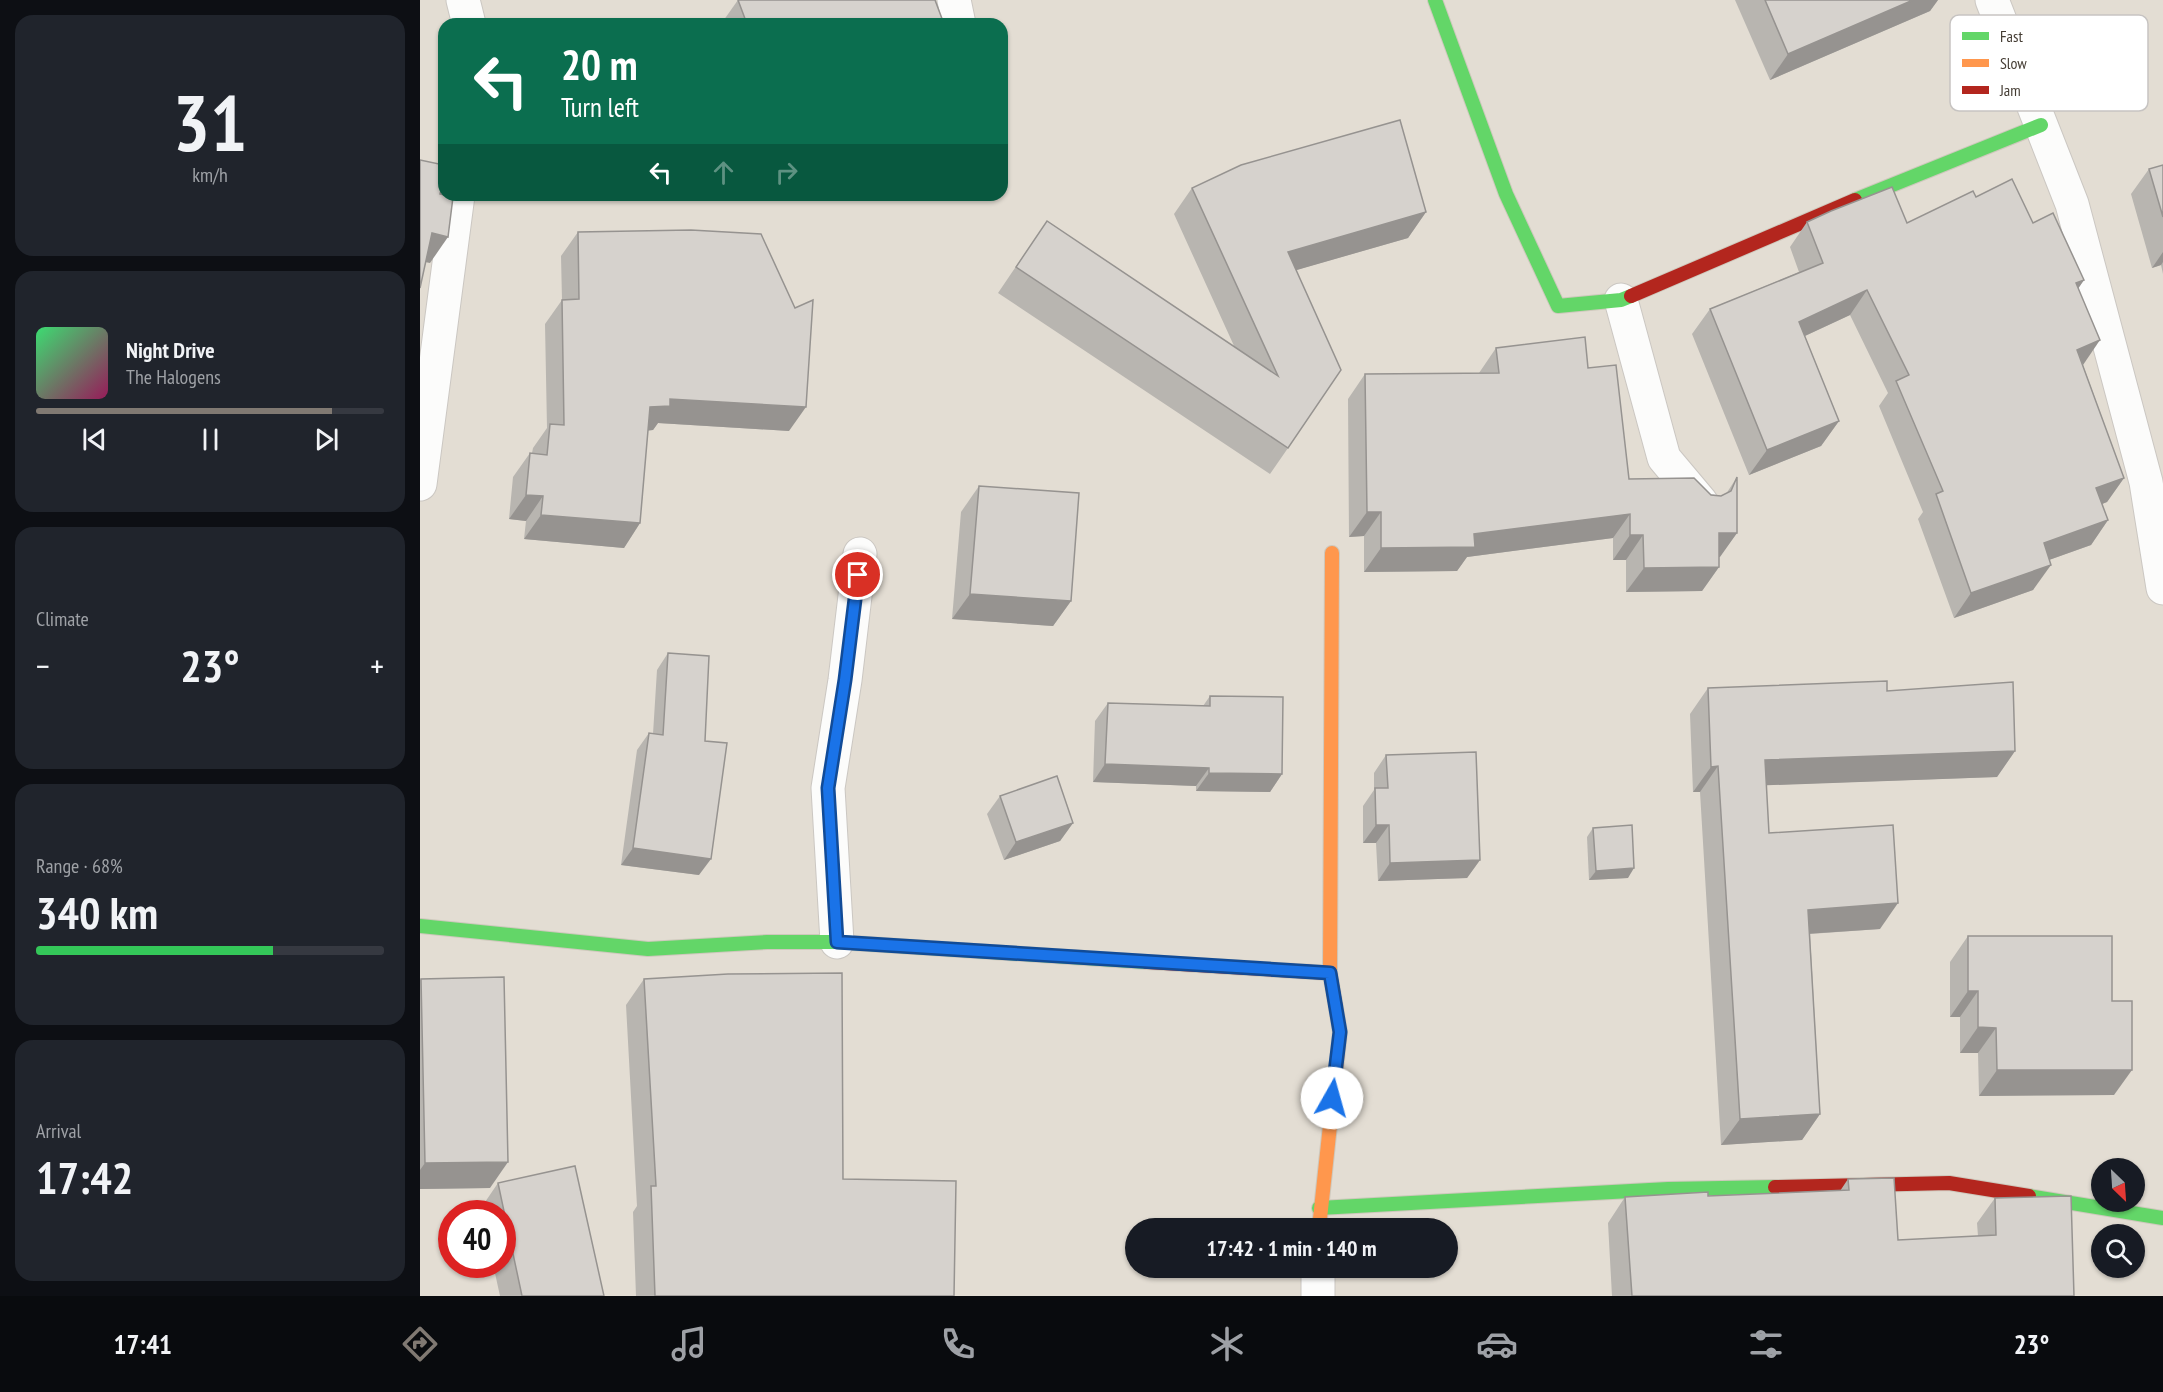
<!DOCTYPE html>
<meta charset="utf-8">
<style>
:root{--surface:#171b24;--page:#20242c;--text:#f1f3f6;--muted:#9ea1a6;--line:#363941;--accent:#807972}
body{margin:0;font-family:"PT Sans Narrow",sans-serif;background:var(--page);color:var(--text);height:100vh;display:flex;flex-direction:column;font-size:22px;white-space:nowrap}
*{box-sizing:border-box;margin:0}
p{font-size:20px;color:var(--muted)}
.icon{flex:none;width:33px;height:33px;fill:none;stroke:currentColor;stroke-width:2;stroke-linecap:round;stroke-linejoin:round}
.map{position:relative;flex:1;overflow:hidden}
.sheet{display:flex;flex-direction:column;gap:15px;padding:15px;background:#0d0f14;width:420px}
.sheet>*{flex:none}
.banner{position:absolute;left:18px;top:18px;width:570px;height:183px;border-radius:18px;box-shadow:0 2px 4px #0004;background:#0b6e4f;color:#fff;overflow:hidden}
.needle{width:39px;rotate:155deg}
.controls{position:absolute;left:1671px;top:1158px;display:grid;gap:12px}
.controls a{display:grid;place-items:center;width:54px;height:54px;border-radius:50%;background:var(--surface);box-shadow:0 2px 4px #0004;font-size:30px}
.speed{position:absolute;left:18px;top:1200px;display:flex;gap:12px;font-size:30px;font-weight:700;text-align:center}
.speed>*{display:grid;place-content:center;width:78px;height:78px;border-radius:50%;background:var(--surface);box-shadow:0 2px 4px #0004;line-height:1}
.speed .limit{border:9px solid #d22;background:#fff;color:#111}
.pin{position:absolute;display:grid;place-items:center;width:51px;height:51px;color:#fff;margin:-26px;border:3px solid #fff;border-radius:50%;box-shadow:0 2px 6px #0007}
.me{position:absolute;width:66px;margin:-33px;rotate:7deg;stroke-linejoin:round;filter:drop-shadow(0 0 4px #0008)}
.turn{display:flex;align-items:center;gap:21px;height:126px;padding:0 24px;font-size:27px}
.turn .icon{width:78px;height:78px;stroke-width:2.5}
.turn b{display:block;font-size:42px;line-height:51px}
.lanes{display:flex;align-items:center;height:57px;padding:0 24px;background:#0003;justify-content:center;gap:30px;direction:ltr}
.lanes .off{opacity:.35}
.big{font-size:45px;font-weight:700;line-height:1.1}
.sheet .widget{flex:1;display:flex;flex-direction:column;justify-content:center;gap:9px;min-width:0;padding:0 21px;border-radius:18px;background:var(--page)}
.sheet .dial{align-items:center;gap:0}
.dial b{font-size:78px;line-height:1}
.song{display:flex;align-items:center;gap:18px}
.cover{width:72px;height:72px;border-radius:9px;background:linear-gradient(135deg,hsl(140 70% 55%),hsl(330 70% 35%))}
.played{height:6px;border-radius:3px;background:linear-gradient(90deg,var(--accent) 85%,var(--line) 85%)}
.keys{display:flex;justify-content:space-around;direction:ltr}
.heat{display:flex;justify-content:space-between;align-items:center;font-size:33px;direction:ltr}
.charge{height:9px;border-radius:4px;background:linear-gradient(90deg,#34c759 68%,var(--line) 0)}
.trip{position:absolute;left:705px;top:1218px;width:333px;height:60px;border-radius:30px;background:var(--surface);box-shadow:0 2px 4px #0004;font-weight:700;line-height:60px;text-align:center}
.menu{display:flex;height:96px;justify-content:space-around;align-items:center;background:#090b0e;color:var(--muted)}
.menu .icon{width:42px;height:42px}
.menu .selected{color:var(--accent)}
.menu b{font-size:27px;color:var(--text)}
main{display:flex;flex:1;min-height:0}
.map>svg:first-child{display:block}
.residential{fill:#e3ddd3;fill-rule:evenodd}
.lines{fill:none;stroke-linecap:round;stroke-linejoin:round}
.street-casing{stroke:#cbc7c2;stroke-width:35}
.fast-casing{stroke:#cec8bc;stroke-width:16}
.slow-casing{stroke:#cec8bc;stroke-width:16}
.jam-casing{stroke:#cec8bc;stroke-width:16}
.street{stroke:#fcfcfb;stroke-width:33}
.fast{stroke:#63d668;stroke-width:14}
.slow{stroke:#ff974d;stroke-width:14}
.jam{stroke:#b3261e;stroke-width:14}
.wall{fill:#b8b5b0}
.shaded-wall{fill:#969390}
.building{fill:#d6d2cd;stroke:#969390;stroke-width:1.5}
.route-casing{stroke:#114b97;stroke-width:15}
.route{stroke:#1a73e8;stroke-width:10}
.key{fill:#fff;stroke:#c7c4c2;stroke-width:1.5}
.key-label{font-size:16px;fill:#443c33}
</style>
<main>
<section class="sheet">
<div class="widget dial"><b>31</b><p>km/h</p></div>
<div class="widget">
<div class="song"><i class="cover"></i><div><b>Night Drive</b><p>The Halogens</p></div></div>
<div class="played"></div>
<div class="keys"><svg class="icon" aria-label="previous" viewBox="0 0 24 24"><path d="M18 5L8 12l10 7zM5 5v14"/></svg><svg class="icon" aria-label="pause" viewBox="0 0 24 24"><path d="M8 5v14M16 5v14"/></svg><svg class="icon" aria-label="next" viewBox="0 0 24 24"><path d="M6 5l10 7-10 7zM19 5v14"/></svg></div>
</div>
<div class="widget"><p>Climate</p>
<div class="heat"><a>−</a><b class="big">23°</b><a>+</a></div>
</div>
<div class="widget"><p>Range · 68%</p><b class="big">340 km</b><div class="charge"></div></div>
<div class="widget"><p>Arrival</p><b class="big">17:42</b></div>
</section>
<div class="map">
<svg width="1743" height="1296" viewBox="0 0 1743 1296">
<rect width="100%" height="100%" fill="#eeebe6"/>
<path class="residential" d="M0,0H1743V1296H0ZM24,24H582V195H24ZM1682,1168H1714V1202H1682ZM32,1214H82V1264H32ZM716,1228H1028V1268H716ZM1682,1234H1714V1268H1682Z"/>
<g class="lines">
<defs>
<g id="street">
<polyline points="43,0 49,24"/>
<polyline points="534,0 539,24"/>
<polyline points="1572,0 1652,204 1726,482 1743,588"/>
<polyline points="1201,300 1244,458 1281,502"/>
<polyline points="0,484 38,195"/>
<polyline points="417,942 408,788 425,680 440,554"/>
<polyline points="898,1296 898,1268"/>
</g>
<g id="fast">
<polyline points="1015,0 1086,194 1138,306 1201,300 1211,296"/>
<polyline points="1435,200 1621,125"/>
<polyline points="0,926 228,949 347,942 417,942 727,962"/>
<polyline points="1609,1196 1743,1218"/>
<polyline points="899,1208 1248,1189 1355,1187"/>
</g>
<g id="slow">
<polyline points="910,973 912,553"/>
<polyline points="899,1228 920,1032 916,1008"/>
</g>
<g id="jam">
<polyline points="1211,296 1435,200"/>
<polyline points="727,962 910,973 916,1008"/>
<polyline points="1355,1187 1529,1183 1609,1196"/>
</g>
</defs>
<use href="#street" class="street-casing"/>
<use href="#fast" class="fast-casing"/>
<use href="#slow" class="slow-casing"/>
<use href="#jam" class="jam-casing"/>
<use href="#street" class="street"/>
<use href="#fast" class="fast"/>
<use href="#slow" class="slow"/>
<use href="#jam" class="jam"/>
</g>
<g class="wall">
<polygon points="318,0 524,24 301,24"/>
<polygon points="1315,0 1518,0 1510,11 1350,80"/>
<polygon points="1743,165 1743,274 1741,265 1732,268 1711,194 1729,169"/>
<polygon points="772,188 1006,212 988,238 876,270 868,448 850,474 578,293 627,221 815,348 754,214"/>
<polygon points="1556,197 1613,223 1664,280 1658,288 1663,365 1704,478 1687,502 1682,504 1688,520 1671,545 1629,560 1613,590 1534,618 1498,519 1503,512 1459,406 1468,393 1430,315 1385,336 1419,421 1401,446 1329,475 1272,334 1290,309 1379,272 1370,247 1387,222 1487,223"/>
<polygon points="158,232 369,431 238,423 233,430 228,431 220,523 204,548 104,539 106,521 89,519 93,477 110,453 112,453 113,448 127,428 125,324 142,300 141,256"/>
<polygon points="1076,348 1168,368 1209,479 1301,496 1306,494 1317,477 1317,533 1299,557 1299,567 1282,591 1206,592 1206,560 1193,560 1193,538 1047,557 1037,571 944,572 944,536 929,537 928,399 945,374 1059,373"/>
<polygon points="559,486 651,601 633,626 532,619 541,512"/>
<polygon points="248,653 285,741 279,875 201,865 217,750 229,733 233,734 237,670"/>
<polygon points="1288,688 1467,691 1595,751 1577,777 1346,785 1349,833 1460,929 1390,934 1400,1114 1382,1140 1301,1145 1280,792 1273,792 1270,714"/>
<polygon points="790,696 862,774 850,792 776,791 776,786 673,782 675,721 688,703 783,706"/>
<polygon points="966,755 1060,860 1047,878 958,881 956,843 943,843 943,806 954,790 954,773"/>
<polygon points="580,796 653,823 640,841 584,860 567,814"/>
<polygon points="1173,828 1208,878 1169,880 1167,837"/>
<polygon points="1548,936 1692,1001 1694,1095 1559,1096 1558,1053 1540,1053 1540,1017 1530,1017 1530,962"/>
<polygon points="1,979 70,1188 0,1189 0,980"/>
<polygon points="224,979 423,1179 534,1296 216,1296 213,1212 217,1206 206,1005"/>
<polygon points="1428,1179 1478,1240 1558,1236 1557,1223 1575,1198 1654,1296 1192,1296 1188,1223 1205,1197 1288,1196 1420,1191"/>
<polygon points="78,1183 184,1296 80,1296 73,1264 82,1264 82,1214 62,1214 61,1208"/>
</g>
<g class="shaded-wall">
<polygon points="1493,0 1518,0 1510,11 1350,80 1368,54"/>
<polygon points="1006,212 988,238 849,278 868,252"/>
<polygon points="12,233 28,237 10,263 0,261"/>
<polygon points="1743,252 1743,262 1741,265 1732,268"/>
<polygon points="1664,280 1647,305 1656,283"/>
<polygon points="1447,290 1430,315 1361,347 1379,322"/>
<polygon points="1680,340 1663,365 1657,350"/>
<polygon points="250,399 386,407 369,431 238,423 233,430 213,431 230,407"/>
<polygon points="1419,421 1401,446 1329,475 1347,450"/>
<polygon points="1704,478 1687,502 1659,513 1676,488"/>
<polygon points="106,495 123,496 106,521 89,519"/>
<polygon points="947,512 961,512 944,536 929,537"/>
<polygon points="1210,514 1193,538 1047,557 1037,571 944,572 961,548 1054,534"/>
<polygon points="121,515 220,523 204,548 104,539"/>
<polygon points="1688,520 1671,545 1606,568 1624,543"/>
<polygon points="1299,533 1317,533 1300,557 1282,558"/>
<polygon points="1210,535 1223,535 1206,560 1193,560"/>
<polygon points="1631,565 1613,590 1534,618 1551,593"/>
<polygon points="1299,567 1282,591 1206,592 1224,568"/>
<polygon points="550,594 651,601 633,626 532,619"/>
<polygon points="1595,751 1577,777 1327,786 1345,760"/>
<polygon points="685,764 789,768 776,786 673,782"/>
<polygon points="1298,766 1280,792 1273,792 1291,767"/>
<polygon points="789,773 862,774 850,792 776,791"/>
<polygon points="653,823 640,841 584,860 596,842"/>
<polygon points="956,825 969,825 956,843 943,843"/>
<polygon points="213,848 291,859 279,875 201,865"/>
<polygon points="1060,860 1047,878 958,881 970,863"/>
<polygon points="1214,868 1208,878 1169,880 1176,871"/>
<polygon points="1478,903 1460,929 1370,935 1388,910"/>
<polygon points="1548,991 1558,991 1540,1017 1530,1017"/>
<polygon points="1558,1027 1576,1028 1558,1053 1540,1053"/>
<polygon points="1577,1070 1712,1070 1694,1095 1559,1096"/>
<polygon points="1400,1114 1382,1140 1301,1145 1320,1119"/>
<polygon points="88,1162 70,1188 0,1189 0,1170 5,1163"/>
</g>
<g class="building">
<polygon points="318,0 515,0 524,24 327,24"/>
<polygon points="1345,0 1493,0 1368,54"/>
<polygon points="980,120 1006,212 868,252 921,370 868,448 596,267 627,221 858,376 772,188 821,165"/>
<polygon points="0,160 24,165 24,179 20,194 33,197 28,237 12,233 0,288"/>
<polygon points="1743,165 1743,217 1729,169"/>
<polygon points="1592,179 1613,223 1633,213 1664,280 1656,283 1680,340 1657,350 1704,478 1676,488 1688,520 1624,543 1631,565 1551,593 1516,494 1523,491 1476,381 1489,375 1447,290 1379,322 1419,421 1347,450 1290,309 1403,263 1387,222 1411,211 1472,187 1487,223 1553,191 1556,197"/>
<polygon points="271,230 341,234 375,308 393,300 386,407 250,399 250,406 230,407 220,523 121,515 123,496 106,495 110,453 127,455 130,424 144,425 142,300 159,299 158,232"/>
<polygon points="1165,337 1168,368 1196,365 1209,479 1274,478 1291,495 1301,496 1311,491 1317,477 1317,533 1299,533 1299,567 1224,568 1223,535 1210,535 1210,514 1054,534 1055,547 961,548 961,512 947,512 945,374 1079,373 1076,348"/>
<polygon points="559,486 659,493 651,601 550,594"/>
<polygon points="248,653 289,656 285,741 307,743 291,859 213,848 229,733 243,735"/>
<polygon points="1467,681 1467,691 1593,682 1595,751 1345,760 1349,833 1473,825 1478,903 1388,910 1400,1114 1320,1119 1298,766 1291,767 1288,688"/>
<polygon points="790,696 863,697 862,774 789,773 789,768 685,764 688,703 790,706"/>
<polygon points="1056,752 1060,860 970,863 969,825 956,825 955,788 968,788 966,755"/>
<polygon points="637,776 653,823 596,842 580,796"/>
<polygon points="1212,825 1214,868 1176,871 1173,828"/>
<polygon points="1548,936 1692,936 1692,1001 1712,1001 1712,1070 1577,1070 1576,1028 1558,1027 1558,991 1548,991"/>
<polygon points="422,973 423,1179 536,1181 534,1296 235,1296 231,1186 236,1186 224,979 308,974"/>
<polygon points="84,977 88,1162 5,1163 1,979"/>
<polygon points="155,1166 184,1296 102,1296 78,1183"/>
<polygon points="1474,1178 1478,1240 1576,1235 1575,1198 1651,1196 1654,1296 1212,1296 1205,1197 1288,1192 1288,1196 1429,1190 1428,1179"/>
</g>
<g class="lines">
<defs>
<polyline id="route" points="438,575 425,680 408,788 417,942 910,973 920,1032 912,1098"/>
</defs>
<use href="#route" class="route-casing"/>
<use href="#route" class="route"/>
</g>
<rect x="1530" y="15" width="198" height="96" rx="9" class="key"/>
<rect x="1542" y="32" width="27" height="8" fill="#63d668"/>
<rect x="1542" y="59" width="27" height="8" fill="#ff974d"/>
<rect x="1542" y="86" width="27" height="8" fill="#b3261e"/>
<g class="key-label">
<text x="1580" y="42">Fast</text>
<text x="1580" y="69">Slow</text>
<text x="1580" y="96">Jam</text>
</g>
</svg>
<div class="controls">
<a><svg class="needle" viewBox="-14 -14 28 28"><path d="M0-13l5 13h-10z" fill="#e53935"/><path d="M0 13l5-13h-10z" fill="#9ea1a6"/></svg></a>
<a><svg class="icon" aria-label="search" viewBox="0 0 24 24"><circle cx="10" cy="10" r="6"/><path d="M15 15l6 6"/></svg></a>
</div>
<div class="speed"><div class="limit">40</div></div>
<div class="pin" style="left:438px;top:575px;background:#d93025"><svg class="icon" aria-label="arrive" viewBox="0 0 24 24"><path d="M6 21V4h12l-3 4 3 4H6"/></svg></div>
<svg class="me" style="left:912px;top:1098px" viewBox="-20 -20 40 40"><circle r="19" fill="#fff"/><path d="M0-13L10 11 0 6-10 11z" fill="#1a73e8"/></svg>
<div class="trip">17:42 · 1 min · 140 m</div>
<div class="banner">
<div class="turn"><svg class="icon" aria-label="left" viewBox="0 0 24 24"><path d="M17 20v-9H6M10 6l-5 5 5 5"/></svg><div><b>20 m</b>Turn left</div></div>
<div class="lanes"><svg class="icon" aria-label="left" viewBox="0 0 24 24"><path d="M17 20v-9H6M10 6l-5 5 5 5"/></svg><svg class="icon off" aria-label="ahead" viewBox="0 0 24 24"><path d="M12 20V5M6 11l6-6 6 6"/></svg><svg class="icon off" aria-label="right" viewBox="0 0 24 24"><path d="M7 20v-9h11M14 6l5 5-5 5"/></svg></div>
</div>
</div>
</main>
<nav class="menu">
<b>17:41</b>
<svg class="icon selected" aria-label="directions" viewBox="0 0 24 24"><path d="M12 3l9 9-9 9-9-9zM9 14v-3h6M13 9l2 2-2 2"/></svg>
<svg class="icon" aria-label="music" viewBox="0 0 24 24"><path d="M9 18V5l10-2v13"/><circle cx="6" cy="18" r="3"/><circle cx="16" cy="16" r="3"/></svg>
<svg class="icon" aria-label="phone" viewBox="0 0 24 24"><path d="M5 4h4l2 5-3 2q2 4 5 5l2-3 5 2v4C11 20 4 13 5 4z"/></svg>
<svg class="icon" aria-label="climate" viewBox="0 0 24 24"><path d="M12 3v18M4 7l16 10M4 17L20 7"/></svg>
<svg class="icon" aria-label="car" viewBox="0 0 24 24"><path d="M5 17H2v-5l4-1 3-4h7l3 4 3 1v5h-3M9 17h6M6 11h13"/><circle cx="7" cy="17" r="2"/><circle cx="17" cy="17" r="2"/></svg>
<svg class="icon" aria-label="filters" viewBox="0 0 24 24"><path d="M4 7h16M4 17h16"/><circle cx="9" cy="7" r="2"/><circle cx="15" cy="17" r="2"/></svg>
<b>23°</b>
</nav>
